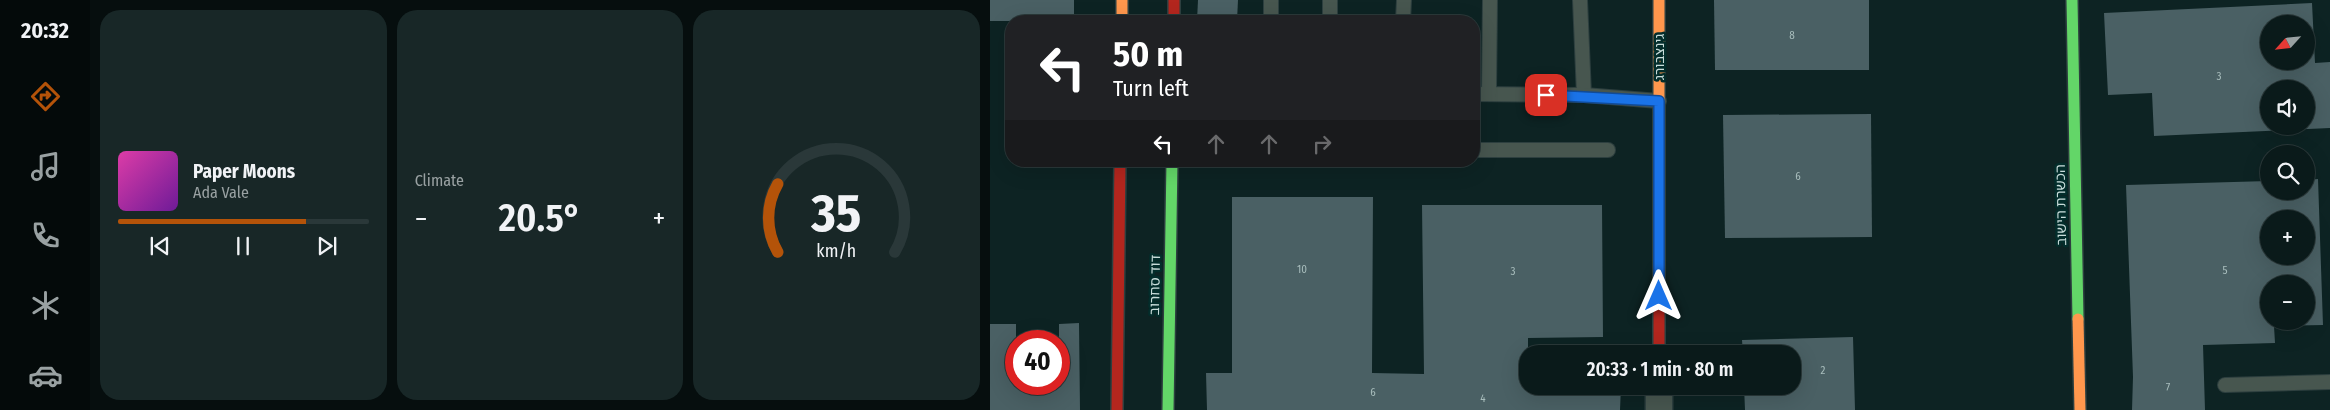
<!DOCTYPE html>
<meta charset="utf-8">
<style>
:root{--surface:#0a1a1a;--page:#182727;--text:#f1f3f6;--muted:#99a1a2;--line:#2a3839;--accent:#b45309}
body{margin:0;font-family:"Fira Sans Condensed","Noto Sans Hebrew",sans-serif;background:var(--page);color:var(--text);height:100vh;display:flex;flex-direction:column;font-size:19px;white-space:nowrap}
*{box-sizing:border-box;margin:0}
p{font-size:16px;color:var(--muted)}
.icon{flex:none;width:28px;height:28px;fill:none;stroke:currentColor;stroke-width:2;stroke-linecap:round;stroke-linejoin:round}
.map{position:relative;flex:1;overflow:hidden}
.details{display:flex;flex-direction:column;gap:10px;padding:10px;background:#060e0e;width:900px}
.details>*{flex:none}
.guide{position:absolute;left:15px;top:15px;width:475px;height:152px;border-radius:20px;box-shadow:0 5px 20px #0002,0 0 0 1px var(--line);background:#202124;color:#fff;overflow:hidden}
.needle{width:32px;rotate:243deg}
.fabs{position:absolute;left:1270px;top:15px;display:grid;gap:10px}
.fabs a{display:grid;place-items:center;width:55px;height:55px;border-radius:50%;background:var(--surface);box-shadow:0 5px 20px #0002,0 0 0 1px var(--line);font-size:25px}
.speed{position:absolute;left:15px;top:330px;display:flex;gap:10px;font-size:25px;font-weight:700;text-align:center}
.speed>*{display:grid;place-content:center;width:65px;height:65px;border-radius:50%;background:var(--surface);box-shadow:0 5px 20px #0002,0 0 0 1px var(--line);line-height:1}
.speed .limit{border:8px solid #d22;background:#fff;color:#111}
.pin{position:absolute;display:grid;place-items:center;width:42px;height:42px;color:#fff;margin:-21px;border-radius:10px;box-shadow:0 2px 8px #0006}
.me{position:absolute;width:55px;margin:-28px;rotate:0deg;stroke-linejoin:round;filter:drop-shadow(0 0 4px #0008)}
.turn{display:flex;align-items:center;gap:18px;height:105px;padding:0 25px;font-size:22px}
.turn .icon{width:65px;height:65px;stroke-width:2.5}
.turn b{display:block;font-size:35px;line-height:42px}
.lanes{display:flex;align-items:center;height:48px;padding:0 25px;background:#0003;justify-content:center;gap:25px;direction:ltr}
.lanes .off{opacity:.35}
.big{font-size:38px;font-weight:600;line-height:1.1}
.details .tile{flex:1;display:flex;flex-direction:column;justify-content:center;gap:8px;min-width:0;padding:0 18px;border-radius:20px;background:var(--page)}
.details .dial{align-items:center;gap:0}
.dial svg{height:130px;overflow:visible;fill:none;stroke:var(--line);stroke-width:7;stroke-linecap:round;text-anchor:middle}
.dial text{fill:var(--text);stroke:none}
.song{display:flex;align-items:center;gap:15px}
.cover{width:60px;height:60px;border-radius:8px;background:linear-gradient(135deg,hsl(320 70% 55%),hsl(280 70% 35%))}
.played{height:5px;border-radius:2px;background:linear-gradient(90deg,var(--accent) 75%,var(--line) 75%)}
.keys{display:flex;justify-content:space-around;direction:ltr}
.heat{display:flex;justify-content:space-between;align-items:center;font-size:28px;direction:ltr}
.details .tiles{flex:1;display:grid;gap:10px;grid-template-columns:repeat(3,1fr)}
.trip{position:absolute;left:529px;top:345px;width:282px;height:50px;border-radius:20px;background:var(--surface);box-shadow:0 5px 20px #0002,0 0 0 1px var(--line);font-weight:600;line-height:50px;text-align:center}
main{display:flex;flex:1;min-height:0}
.menu{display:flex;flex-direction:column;width:90px;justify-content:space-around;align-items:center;background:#040a0a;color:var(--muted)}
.menu .icon{width:35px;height:35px}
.menu .on{color:var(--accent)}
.menu b{font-size:22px;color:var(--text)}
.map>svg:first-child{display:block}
.building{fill:#4a6064;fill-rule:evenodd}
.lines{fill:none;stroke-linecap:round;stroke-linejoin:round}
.lane-casing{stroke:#2d3f3f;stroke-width:16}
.street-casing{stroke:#2d3f3f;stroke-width:29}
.fast-casing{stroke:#2d3f3f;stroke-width:14}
.slow-casing{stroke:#2d3f3f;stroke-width:14}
.jam-casing{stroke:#2d3f3f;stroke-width:14}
.lane{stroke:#47564f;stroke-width:14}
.street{stroke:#47564f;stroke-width:26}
.fast{stroke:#63d668;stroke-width:11}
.slow{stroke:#ff974d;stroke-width:11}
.jam{stroke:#b3261e;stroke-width:11}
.route-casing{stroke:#114b97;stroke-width:12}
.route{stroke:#1a73e8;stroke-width:9}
.labels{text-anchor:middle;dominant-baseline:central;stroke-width:5;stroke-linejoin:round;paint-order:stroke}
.number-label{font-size:11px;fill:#a8bdbc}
.street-label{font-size:14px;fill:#c8dcda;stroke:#032d2b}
</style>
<main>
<nav class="menu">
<b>20:32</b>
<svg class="icon on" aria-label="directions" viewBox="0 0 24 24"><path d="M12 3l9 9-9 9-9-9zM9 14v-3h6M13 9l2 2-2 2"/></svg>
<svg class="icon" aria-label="music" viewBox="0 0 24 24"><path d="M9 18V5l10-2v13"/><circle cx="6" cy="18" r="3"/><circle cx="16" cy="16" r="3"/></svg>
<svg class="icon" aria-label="phone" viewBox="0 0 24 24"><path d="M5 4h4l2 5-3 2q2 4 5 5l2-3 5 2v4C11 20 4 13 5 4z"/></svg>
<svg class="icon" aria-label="climate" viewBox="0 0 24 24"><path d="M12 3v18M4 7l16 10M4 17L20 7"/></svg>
<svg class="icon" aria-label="car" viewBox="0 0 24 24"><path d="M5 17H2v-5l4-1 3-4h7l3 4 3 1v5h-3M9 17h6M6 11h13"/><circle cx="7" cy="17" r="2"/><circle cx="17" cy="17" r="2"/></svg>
</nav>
<section class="details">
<div class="tiles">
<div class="tile">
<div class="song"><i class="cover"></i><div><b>Paper Moons</b><p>Ada Vale</p></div></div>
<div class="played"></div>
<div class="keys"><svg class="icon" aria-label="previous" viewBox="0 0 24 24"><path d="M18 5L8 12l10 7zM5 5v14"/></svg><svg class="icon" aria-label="pause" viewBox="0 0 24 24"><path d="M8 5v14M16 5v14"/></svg><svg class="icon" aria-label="next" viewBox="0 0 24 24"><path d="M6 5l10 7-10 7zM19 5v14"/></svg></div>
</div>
<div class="tile"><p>Climate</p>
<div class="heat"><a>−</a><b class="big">20.5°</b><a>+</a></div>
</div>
<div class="tile dial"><svg viewBox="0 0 100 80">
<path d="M14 69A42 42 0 1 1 86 69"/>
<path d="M14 69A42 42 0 0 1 14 27" stroke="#b45309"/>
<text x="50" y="56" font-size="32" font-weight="700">35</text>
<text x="50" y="72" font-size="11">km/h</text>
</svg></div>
</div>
</section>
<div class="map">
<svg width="1340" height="410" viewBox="0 0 1340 410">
<rect width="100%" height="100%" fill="#0d2323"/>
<g class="building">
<rect x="0" y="0" width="84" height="21"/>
<polygon points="208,0 248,0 247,21 207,21"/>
<polygon points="724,0 879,0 879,70 725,70"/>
<path d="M1322,3L1325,63L1340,62V128L1164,136L1162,93L1118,95L1114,13ZM1279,24H1316V61H1279ZM1279,89H1316V126H1279Z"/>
<polygon points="881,114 882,237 735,238 733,115"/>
<path d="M1328,179L1333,325L1284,326L1285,343L1213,345L1215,410H1142L1143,377L1136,185L1279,181V191H1316V180ZM1279,219H1316V256H1279ZM1279,284H1316V321H1279Z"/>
<polygon points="242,197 383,197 382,373 434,374 432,205 612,205 613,337 538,338 538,386 631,386 630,410 217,410 216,373 242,373"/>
<polygon points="89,323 90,410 0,410 0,324 26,324 26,384 69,384 69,324"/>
<polygon points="863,337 865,410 755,410 754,386 802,386 802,354 753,354 752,340"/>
</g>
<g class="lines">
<defs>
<g id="lane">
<polyline points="340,0 340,21"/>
<polyline points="590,0 594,95"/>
<polyline points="281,21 281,0"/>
<polyline points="413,21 414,0"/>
<polyline points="484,94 594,95 669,101"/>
<polyline points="499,94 500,0"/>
<polyline points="484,150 618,150"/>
<polyline points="1235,385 1340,382"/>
</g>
<polyline id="street" points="669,410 669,386"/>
<g id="fast">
<polyline points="1082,0 1088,319"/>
<polyline points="178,410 182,161"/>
</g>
<g id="slow">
<polyline points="132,0 132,21"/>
<polyline points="669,0 669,115"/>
<polyline points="1088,319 1090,410"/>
</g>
<g id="jam">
<polyline points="184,0 184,21"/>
<polyline points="669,115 669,354"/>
<polyline points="127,410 130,161"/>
</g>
</defs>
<use href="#lane" class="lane-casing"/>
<use href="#street" class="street-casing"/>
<use href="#fast" class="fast-casing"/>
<use href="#slow" class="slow-casing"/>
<use href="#jam" class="jam-casing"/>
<use href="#lane" class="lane"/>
<use href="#street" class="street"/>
<use href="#fast" class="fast"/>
<use href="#slow" class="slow"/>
<use href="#jam" class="jam"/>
</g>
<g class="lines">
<defs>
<polyline id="route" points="556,95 669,101 669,296"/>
</defs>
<use href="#route" class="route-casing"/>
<use href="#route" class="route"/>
</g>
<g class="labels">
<g class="number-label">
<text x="802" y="35">8</text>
<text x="1229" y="76">3</text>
<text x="808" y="176">6</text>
<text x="312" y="269">10</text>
<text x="1235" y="270">5</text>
<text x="523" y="271">3</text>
<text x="833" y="370">2</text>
<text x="1178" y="387">7</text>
<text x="383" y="392">6</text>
<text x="493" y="398">4</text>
</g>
<g class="street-label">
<text transform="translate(669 57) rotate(-90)">גינצבורג</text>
<text transform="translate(1071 205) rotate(-91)">הכשרת הישוב</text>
<text transform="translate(165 285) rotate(-89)">דוד סחרוב</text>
</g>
</g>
</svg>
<div class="fabs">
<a><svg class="needle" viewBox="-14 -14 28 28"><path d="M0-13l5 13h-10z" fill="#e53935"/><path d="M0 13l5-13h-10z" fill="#99a1a2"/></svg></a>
<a><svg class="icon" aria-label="sound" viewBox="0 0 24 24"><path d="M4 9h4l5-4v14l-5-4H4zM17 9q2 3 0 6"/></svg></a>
<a><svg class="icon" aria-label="search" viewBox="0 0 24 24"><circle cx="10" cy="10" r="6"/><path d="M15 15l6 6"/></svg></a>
<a>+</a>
<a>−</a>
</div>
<div class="speed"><div class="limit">40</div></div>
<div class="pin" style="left:556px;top:95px;background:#d93025"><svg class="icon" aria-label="arrive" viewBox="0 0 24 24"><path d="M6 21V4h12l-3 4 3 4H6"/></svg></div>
<svg class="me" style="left:669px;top:296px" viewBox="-20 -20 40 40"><path d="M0-17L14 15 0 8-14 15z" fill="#1a73e8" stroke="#fff" stroke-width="4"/></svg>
<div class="trip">20:33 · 1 min · 80 m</div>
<div class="guide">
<div class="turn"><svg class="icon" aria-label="left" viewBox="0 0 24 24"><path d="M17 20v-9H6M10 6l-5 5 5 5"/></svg><div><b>50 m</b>Turn left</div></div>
<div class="lanes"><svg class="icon" aria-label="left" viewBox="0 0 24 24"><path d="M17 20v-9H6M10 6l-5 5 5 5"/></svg><svg class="icon off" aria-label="ahead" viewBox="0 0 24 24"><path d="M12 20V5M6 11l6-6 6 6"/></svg><svg class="icon off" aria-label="ahead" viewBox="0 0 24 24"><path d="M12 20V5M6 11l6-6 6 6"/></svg><svg class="icon off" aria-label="right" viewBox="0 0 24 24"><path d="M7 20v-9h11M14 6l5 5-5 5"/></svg></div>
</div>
</div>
</main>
